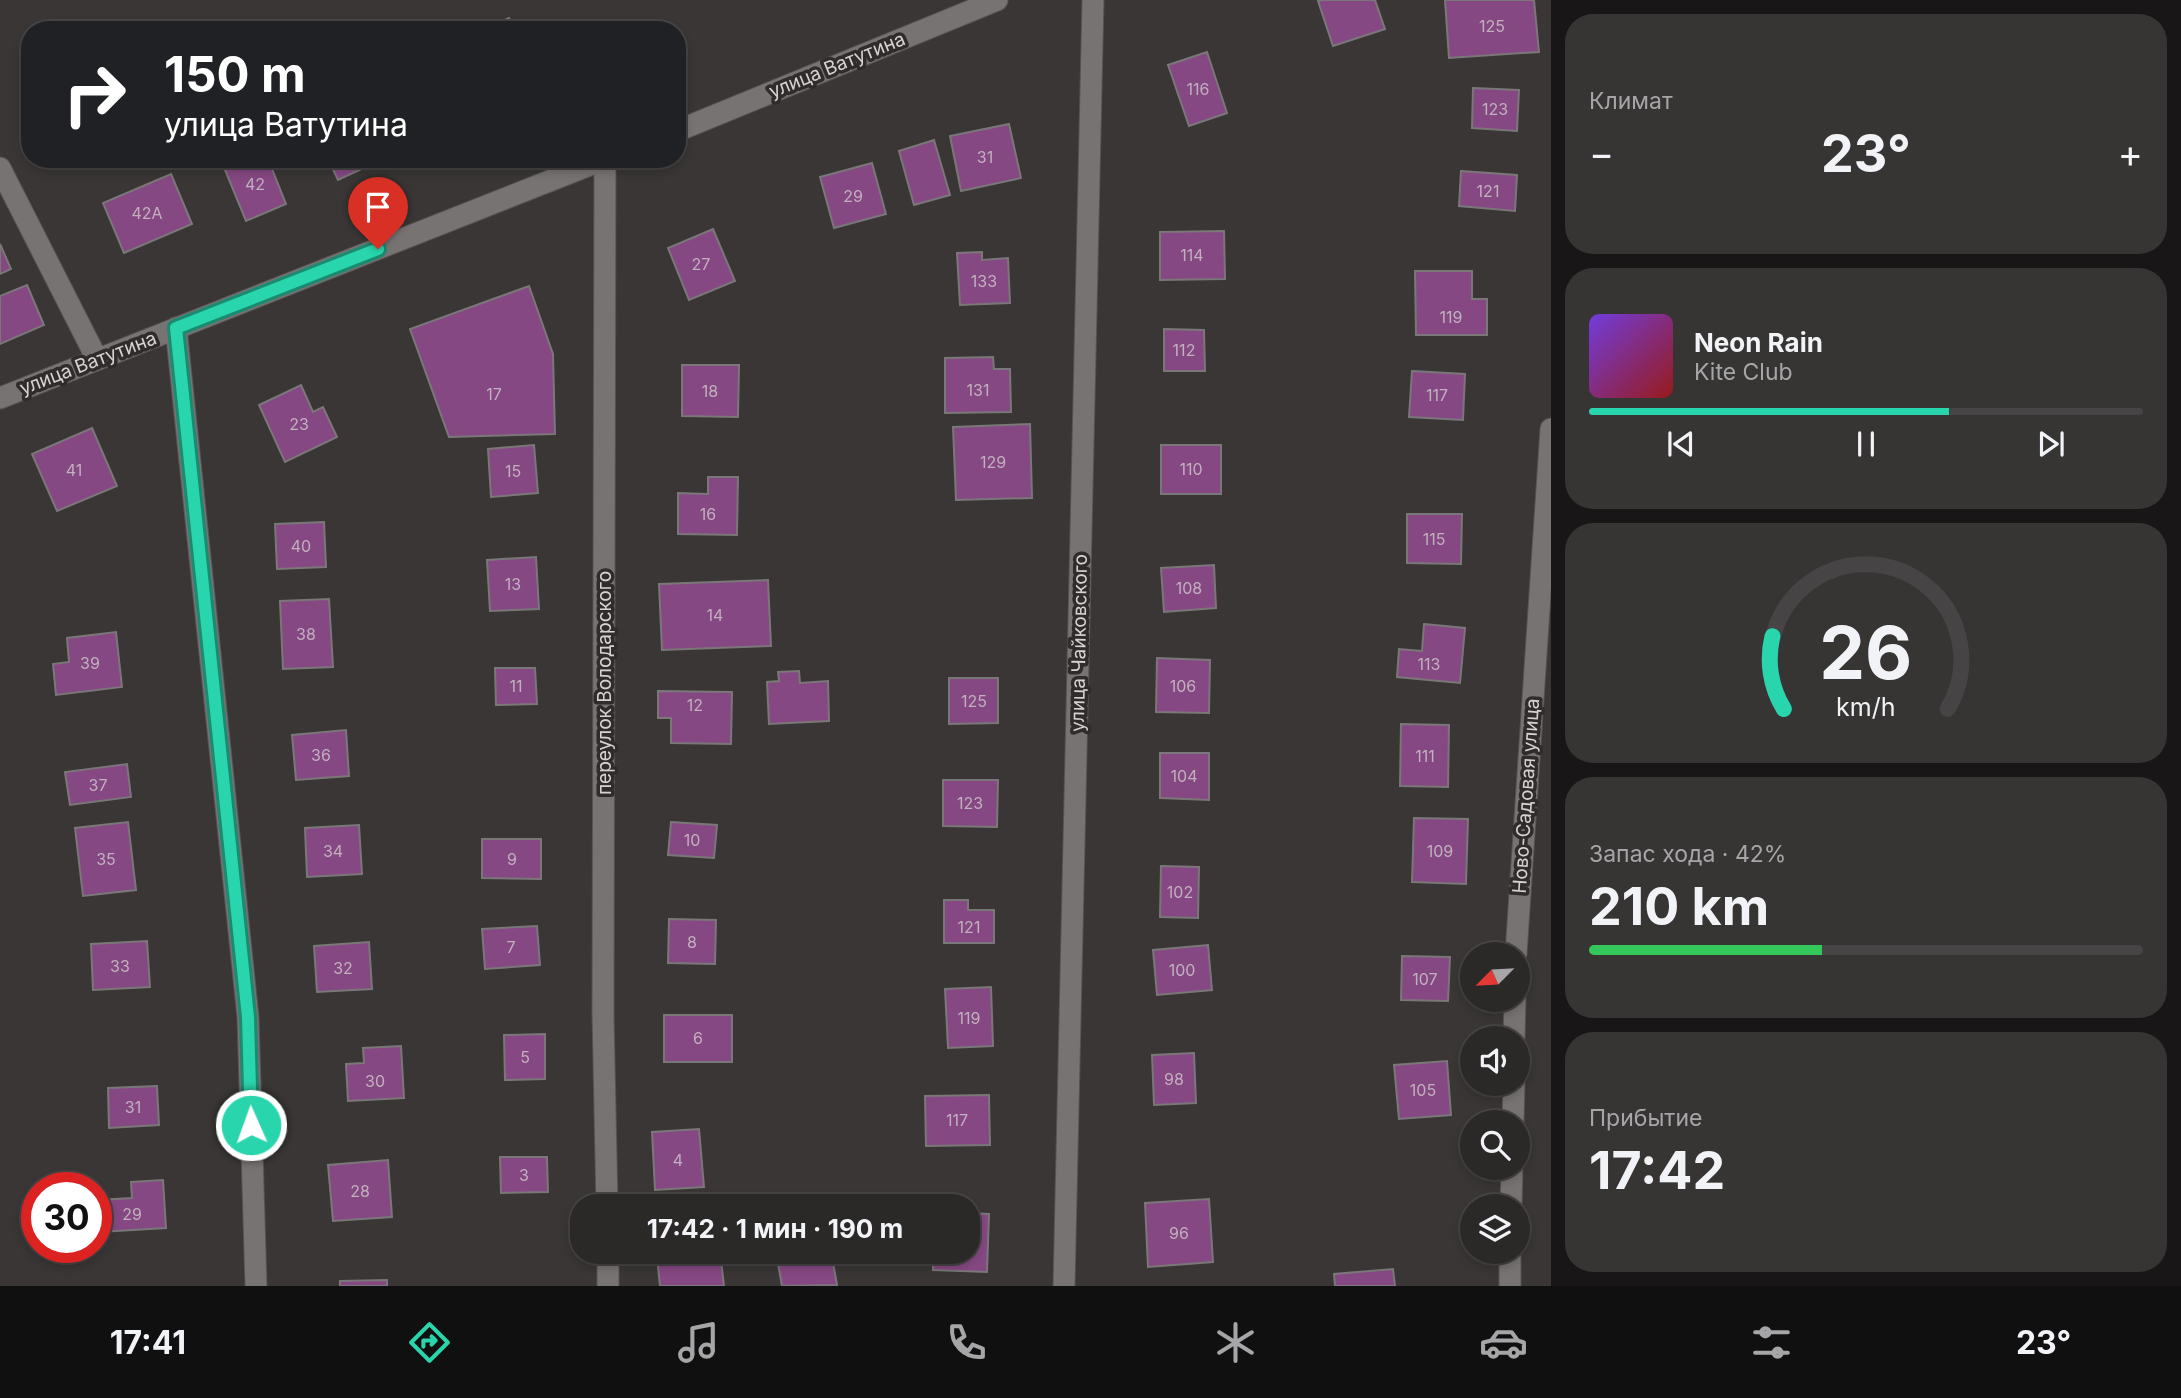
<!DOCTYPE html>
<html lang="ru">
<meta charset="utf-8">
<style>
:root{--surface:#2b2828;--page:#373434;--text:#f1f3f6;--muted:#a6a6a8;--line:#474445;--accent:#29d5ac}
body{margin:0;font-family:Inter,sans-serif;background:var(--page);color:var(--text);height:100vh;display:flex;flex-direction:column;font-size:26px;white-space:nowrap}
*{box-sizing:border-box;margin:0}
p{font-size:23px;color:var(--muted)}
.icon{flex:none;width:38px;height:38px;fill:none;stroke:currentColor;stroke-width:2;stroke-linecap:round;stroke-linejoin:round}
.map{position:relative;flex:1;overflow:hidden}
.sheet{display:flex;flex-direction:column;gap:14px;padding:14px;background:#181616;width:630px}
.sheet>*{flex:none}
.hud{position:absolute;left:21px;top:21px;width:665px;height:147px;border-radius:28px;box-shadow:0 4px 10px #0003,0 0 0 2px var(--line);background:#202124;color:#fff;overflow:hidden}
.needle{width:46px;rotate:246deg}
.controls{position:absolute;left:1460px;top:942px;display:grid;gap:14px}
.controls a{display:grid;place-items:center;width:70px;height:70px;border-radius:50%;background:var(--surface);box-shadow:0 4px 10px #0003,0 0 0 2px var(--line);font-size:35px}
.speed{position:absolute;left:21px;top:1172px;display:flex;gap:14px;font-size:35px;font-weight:700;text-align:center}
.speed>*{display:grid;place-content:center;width:91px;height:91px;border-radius:50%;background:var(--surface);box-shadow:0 4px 10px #0003,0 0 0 2px var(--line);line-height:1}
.speed .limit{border:10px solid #d22;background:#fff;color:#111}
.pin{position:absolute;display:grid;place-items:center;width:60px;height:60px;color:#fff;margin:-72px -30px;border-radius:50% 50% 50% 0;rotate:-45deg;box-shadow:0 0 7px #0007}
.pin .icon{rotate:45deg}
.me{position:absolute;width:77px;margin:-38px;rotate:358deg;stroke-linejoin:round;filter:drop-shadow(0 0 5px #0008)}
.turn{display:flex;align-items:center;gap:24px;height:147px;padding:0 28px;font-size:32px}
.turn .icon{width:91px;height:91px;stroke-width:2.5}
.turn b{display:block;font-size:49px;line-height:60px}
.big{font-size:52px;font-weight:700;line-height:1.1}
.sheet .widget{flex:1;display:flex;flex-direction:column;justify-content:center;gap:10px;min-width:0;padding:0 24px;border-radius:28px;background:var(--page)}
.sheet .dial{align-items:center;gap:0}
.dial svg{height:182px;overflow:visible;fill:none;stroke:var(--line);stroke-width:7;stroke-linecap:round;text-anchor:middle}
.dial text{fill:var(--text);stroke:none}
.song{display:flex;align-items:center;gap:21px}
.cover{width:84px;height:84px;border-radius:10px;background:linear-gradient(135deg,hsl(260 70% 55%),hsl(0 70% 35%))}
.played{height:7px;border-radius:4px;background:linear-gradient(90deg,var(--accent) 65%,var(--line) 65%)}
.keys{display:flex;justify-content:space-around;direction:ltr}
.heat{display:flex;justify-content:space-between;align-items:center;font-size:38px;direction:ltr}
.charge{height:10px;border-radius:5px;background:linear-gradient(90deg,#34c759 42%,var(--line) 0)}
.trip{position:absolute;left:570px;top:1194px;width:410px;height:70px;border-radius:28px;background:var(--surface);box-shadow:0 4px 10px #0003,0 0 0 2px var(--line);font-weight:700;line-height:70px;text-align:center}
.dock{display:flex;height:112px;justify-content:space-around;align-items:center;background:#111010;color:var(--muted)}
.dock .icon{width:49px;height:49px}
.dock .active{color:var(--accent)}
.dock b{font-size:32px;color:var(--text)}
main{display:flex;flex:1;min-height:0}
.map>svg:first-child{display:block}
.building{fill:#864883;stroke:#7a7779;stroke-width:2}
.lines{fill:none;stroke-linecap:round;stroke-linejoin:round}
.street-casing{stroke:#565453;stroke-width:23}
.secondary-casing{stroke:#565453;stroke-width:23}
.street{stroke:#777372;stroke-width:21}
.secondary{stroke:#777372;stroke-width:21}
.route-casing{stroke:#1b8a70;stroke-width:18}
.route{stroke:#29d5ac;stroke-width:12}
.labels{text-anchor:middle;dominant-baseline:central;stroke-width:7;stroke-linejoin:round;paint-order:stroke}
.number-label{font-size:16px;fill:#c1b0be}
.street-label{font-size:19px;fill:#d5d3d2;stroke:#2f2c2b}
</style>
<main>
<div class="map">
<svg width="1551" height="1286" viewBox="0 0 1551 1286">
<rect width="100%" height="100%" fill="#393635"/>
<g class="building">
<polygon points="1322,0 1375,0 1385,29 1333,46 1318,1"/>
<polygon points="1445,0 1534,0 1539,52 1449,58"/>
<polygon points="509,18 514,30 482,30"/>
<polygon points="409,22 413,30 392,30"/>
<polygon points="1207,52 1227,113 1189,126 1168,65"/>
<polygon points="1473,88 1519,90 1517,131 1472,128"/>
<polygon points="1009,124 1021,178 961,191 950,136"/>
<polygon points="934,140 950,195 914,205 899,151"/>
<polygon points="237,159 268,159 286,204 246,221 223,165"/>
<polygon points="328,159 383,159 338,180"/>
<polygon points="872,163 886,214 834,228 820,177"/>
<polygon points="1461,171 1517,175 1515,211 1459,206"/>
<polygon points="171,174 192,224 124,253 103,203"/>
<polygon points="713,229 735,281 689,300 668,248"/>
<polygon points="1224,231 1225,279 1160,280 1160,232"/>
<polygon points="0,244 11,269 0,274"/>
<polygon points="982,252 982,260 1008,258 1010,303 960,305 957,253"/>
<polygon points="1415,271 1472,271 1472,299 1487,299 1487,335 1416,335"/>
<polygon points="27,285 44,325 0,344 0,296"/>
<polygon points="529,286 553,354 555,434 449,437 410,329"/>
<polygon points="1164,329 1204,330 1205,371 1164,371"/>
<polygon points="993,357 994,369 1010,369 1011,412 945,413 945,358"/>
<polygon points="682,365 739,365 738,417 682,416"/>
<polygon points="1412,371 1465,374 1463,420 1409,417"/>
<polygon points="301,385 313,412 323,407 337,437 285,462 259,405"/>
<polygon points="1030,424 1032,498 956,500 953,427"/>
<polygon points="92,428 117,486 57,511 32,454"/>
<polygon points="534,445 538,493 491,497 488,449"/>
<rect x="1161" y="445" width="60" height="49"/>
<polygon points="708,477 738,477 737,535 678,534 678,493 708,494"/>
<polygon points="1407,514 1462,514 1461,564 1407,563"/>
<polygon points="324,522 326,567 277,569 275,524"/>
<polygon points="536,557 539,609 490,611 487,560"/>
<polygon points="1214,565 1216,608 1164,612 1161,568"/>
<polygon points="768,580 771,646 662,650 659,584"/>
<polygon points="329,599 333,667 283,669 280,601"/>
<polygon points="1424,624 1465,628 1460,683 1397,677 1399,649 1422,651"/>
<polygon points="116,632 122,687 56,695 53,664 69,662 67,638"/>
<polygon points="1157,658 1210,660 1209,713 1156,712"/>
<polygon points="495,668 535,668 537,704 496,705"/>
<polygon points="799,671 800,683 828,681 829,721 769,724 767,682 779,681 778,672"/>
<polygon points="949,678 998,678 998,723 949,724"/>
<polygon points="658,691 732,692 731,744 671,743 671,718 658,718"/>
<polygon points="1401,724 1449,725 1448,787 1400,786"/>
<polygon points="346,730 349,776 296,780 292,735"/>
<polygon points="1160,753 1209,753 1209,800 1160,798"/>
<polygon points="127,764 131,797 70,805 65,772"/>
<polygon points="943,780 998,780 997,827 943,826"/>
<polygon points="1414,818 1468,819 1466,884 1412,882"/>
<polygon points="128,822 136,890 83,896 75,828"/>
<polygon points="671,822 717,825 714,858 668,855"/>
<polygon points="359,825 362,874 307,877 305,828"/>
<polygon points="482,839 541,839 541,879 482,878"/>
<polygon points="1161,866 1199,867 1198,918 1160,917"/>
<polygon points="944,900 968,900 968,910 994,910 994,943 944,943"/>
<polygon points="669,919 716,920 715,964 668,963"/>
<polygon points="537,926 540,965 485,969 482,929"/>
<polygon points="147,941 150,987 93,990 91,944"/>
<polygon points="369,942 372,989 317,992 314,946"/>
<polygon points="1208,945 1212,990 1157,995 1153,950"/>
<polygon points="1402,956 1450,957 1448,1001 1401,1000"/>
<polygon points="991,987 993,1046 948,1048 945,989"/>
<rect x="664" y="1015" width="68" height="47"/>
<polygon points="545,1034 545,1079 505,1080 504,1035"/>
<polygon points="401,1046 404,1098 348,1101 346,1064 364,1063 363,1048"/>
<polygon points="1194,1053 1196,1103 1154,1105 1152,1055"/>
<polygon points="1447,1061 1451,1115 1399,1119 1394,1065"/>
<polygon points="157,1086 159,1125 109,1128 108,1088"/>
<polygon points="989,1095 990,1145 926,1146 925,1096"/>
<polygon points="699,1129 704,1187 655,1190 652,1132"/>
<polygon points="500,1157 547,1157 548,1192 501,1193"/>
<polygon points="388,1160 392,1217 333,1221 328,1165"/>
<polygon points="163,1180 166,1228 100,1232 98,1200 132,1198 131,1182"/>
<polygon points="1209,1199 1213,1262 1148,1267 1145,1203"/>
<polygon points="968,1213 989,1214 987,1272 933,1270 933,1251 968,1251"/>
<polygon points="705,1251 720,1251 724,1286 660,1286 657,1257"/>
<polygon points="831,1251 837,1285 782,1286 776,1252"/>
<polygon points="1393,1269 1395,1286 1335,1286 1334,1274"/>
<polygon points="387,1280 387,1286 340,1286 340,1281"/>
</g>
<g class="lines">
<defs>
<g id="street">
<polyline points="605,159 603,1014 607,1206"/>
<polyline points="0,168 97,359"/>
<polyline points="176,328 248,1017 256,1286"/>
<polyline points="1516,954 1551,429"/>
<polyline points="1514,1038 1515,999"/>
<polyline points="1513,1122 1514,1083"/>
<polyline points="1511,1206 1512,1167"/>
<polyline points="608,1251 608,1286"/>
<polyline points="1064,1286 1093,0"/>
<polyline points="1510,1286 1510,1251"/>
</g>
<g id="secondary">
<polyline points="677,131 997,0"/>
<polyline points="0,398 605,159"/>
</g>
</defs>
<use href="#street" class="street-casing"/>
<use href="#secondary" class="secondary-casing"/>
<use href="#street" class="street"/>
<use href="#secondary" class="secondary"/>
</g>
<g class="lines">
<defs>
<polyline id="route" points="251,1125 248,1017 176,328 378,249"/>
</defs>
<use href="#route" class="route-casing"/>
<use href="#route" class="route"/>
</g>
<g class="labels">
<g class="number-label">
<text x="1492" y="26">125</text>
<text x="1198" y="89">116</text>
<text x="1495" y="109">123</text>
<text x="985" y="157">31</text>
<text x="255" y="184">42</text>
<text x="1488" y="191">121</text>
<text x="853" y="196">29</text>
<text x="147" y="213">42А</text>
<text x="1192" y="255">114</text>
<text x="701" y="264">27</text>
<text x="984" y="281">133</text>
<text x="1451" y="317">119</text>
<text x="1184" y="350">112</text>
<text x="978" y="390">131</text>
<text x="710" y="391">18</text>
<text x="494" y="394">17</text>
<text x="1437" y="395">117</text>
<text x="299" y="424">23</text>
<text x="993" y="462">129</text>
<text x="1191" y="469">110</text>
<text x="74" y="470">41</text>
<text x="513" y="471">15</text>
<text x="708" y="514">16</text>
<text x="1434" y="539">115</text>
<text x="301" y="546">40</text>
<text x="513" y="584">13</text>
<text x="1189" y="588">108</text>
<text x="715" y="615">14</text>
<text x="306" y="634">38</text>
<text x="90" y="663">39</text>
<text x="1429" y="664">113</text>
<text x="516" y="686">11</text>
<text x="1183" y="686">106</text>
<text x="974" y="701">125</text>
<text x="695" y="705">12</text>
<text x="321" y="755">36</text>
<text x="1425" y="756">111</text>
<text x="1184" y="776">104</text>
<text x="98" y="785">37</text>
<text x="970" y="803">123</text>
<text x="692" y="840">10</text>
<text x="333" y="851">34</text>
<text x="1440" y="851">109</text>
<text x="106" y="859">35</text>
<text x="512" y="859">9</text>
<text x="1180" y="892">102</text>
<text x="969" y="927">121</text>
<text x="692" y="942">8</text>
<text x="511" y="947">7</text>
<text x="120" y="966">33</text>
<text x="343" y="968">32</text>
<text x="1182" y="970">100</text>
<text x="1425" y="979">107</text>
<text x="969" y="1018">119</text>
<text x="698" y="1038">6</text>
<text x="525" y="1057">5</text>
<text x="1174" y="1079">98</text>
<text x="375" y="1081">30</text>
<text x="1423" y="1090">105</text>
<text x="133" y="1107">31</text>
<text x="957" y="1120">117</text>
<text x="678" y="1160">4</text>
<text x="524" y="1175">3</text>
<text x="360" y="1191">28</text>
<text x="132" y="1214">29</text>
<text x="1179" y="1233">96</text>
</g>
<g class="street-label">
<text transform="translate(837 65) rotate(-22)">улица Ватутина</text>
<text transform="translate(88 363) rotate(-21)">улица Ватутина</text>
<text transform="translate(1079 643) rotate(-89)">улица Чайковского</text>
<text transform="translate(604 683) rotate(-90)">переулок Володарского</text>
<text transform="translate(1526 796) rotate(-86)">Ново-Садовая улица</text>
</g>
</g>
</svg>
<div class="controls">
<a><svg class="needle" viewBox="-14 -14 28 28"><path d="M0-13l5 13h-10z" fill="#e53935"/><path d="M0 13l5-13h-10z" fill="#a6a6a8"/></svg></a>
<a><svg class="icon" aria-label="sound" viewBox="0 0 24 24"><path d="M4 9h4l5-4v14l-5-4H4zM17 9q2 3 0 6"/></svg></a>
<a><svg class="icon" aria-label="search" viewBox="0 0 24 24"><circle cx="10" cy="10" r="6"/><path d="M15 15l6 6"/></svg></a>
<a><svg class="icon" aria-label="layers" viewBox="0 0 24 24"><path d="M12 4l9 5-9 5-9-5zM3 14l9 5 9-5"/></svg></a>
</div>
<div class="speed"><div class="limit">30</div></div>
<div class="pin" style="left:378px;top:249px;background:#d93025"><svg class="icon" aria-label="arrive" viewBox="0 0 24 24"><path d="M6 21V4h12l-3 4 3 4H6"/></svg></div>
<svg class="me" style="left:251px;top:1125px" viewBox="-20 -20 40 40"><circle r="17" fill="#29d5ac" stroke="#fff" stroke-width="3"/><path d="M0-11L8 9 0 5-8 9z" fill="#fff"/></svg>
<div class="trip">17:42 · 1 мин · 190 m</div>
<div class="hud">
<div class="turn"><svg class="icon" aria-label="right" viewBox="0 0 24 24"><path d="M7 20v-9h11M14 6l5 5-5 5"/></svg><div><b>150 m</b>улица Ватутина</div></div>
</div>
</div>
<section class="sheet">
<div class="widget"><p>Климат</p>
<div class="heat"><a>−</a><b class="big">23°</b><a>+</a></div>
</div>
<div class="widget">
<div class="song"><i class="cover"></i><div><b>Neon Rain</b><p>Kite Club</p></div></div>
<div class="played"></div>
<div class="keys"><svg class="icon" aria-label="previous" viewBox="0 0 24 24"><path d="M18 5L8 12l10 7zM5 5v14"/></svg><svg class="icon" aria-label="pause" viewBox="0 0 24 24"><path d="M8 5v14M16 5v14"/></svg><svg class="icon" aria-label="next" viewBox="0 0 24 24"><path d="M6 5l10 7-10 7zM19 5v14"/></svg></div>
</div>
<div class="widget dial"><svg viewBox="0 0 100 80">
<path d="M14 69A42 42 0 1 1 86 69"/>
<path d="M14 69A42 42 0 0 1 9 37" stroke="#29d5ac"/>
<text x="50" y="56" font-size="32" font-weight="700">26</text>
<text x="50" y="72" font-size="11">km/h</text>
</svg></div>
<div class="widget"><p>Запас хода · 42%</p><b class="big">210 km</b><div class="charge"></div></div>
<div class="widget"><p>Прибытие</p><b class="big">17:42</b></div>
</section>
</main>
<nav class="dock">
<b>17:41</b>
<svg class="icon active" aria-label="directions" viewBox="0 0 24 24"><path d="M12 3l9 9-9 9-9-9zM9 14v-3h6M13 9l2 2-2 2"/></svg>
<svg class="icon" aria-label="music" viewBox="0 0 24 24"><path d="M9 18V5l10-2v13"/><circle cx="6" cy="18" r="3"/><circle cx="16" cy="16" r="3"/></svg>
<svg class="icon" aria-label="phone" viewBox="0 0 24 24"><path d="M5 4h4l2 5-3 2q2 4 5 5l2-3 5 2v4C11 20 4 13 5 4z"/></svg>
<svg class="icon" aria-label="climate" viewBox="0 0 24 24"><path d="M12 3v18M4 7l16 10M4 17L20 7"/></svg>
<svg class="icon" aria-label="car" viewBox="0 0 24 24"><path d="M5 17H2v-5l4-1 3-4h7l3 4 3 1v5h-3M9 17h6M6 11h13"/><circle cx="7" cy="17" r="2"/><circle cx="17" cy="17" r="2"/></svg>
<svg class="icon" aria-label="filters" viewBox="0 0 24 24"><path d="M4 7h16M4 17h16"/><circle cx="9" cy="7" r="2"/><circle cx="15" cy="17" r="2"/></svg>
<b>23°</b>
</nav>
